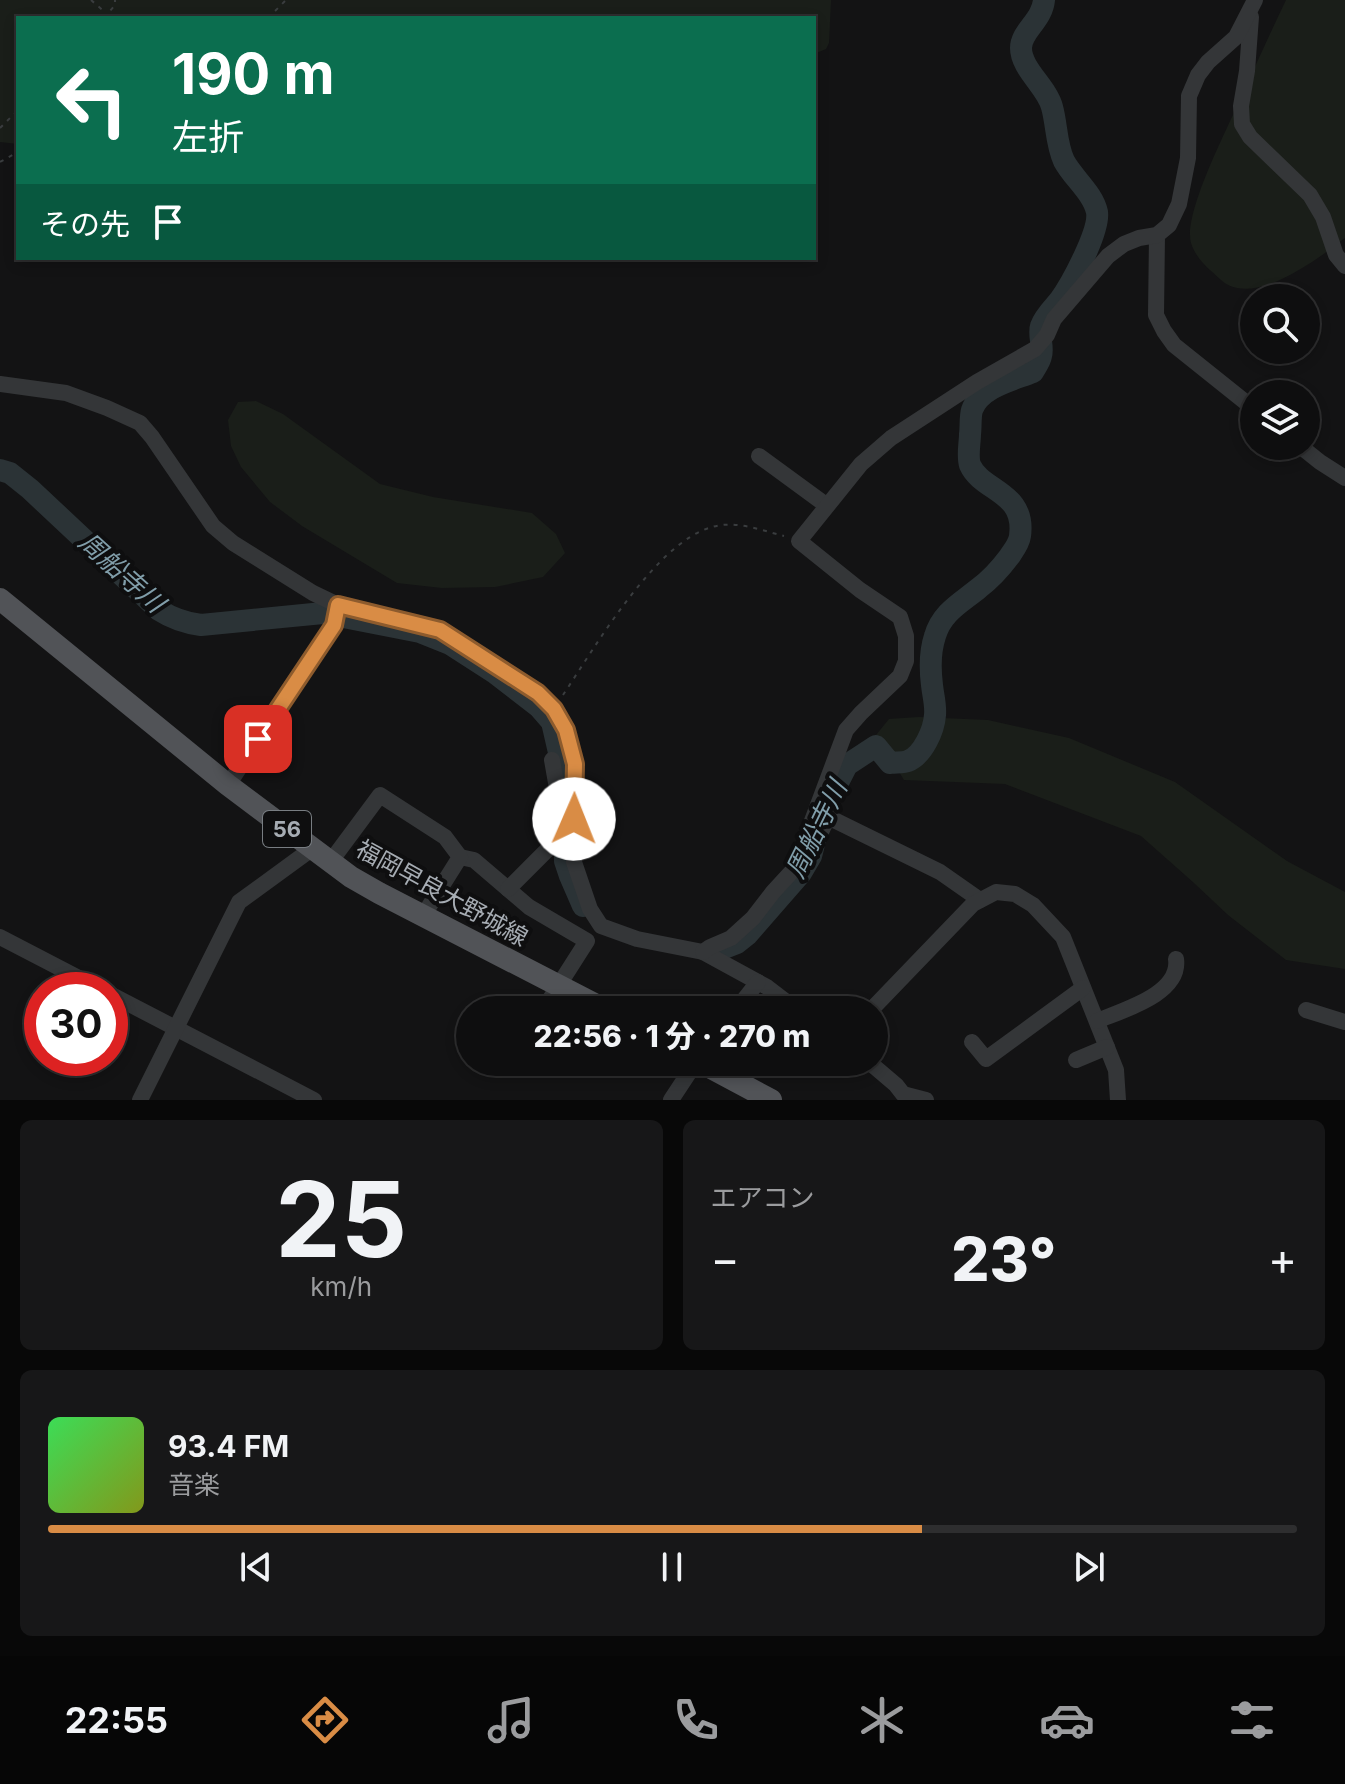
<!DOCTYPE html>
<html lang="ja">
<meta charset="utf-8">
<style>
:root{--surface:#0e0e0f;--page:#171718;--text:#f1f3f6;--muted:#9b9c9e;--line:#2e2e2f;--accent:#d98c45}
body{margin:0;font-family:Inter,"Noto Sans JP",sans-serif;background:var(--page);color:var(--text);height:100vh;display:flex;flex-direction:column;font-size:30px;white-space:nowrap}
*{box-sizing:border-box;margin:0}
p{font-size:26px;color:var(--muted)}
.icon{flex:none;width:44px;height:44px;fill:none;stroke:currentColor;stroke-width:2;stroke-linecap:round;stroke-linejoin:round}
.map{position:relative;height:1100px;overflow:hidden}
.drawer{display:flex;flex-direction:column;gap:20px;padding:20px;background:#080808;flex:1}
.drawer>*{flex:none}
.banner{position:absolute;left:16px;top:16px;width:800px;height:244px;border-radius:0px;box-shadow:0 4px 12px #0003,0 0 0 2px var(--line);background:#0b6e4f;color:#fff;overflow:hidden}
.tools{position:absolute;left:1240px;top:284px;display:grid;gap:16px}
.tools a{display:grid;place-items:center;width:80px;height:80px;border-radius:50%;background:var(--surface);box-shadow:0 4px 12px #0003,0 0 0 2px var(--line);font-size:40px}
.speed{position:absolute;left:24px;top:972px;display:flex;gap:16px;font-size:40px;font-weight:700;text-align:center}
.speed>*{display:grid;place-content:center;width:104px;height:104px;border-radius:50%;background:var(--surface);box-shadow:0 4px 12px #0003,0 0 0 2px var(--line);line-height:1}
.speed .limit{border:12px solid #d22;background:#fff;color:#111}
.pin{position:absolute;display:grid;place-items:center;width:68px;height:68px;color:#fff;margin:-34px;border-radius:16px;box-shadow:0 4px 12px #0006}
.me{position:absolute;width:88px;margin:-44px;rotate:1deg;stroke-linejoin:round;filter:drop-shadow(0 0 6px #0008)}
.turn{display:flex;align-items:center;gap:28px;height:168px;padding:0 24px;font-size:36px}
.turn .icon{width:104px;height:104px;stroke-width:2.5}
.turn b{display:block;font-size:56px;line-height:68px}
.then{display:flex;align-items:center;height:76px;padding:0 24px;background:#0003;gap:16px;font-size:30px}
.big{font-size:60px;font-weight:800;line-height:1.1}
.drawer .card{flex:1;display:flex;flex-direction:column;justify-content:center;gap:12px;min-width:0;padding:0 28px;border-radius:12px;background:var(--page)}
.drawer .dial{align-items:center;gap:0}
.dial b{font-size:104px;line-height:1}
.song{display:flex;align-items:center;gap:24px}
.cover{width:96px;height:96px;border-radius:12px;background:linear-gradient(135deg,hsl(130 70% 55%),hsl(70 70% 35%))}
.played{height:8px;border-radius:4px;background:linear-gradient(90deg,var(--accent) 70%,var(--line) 70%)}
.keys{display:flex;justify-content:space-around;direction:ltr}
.heat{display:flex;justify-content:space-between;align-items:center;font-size:44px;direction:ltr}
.drawer .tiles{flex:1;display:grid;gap:20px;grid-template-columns:1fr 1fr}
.card:last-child{grid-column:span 2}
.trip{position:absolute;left:456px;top:996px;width:432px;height:80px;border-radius:40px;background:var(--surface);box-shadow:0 4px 12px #0003,0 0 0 2px var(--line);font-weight:800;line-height:80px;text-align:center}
.tab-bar{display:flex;height:128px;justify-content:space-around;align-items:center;background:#060606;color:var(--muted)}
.tab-bar .icon{width:56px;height:56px}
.tab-bar .current{color:var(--accent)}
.tab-bar b{font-size:36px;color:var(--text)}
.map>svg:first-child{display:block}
.green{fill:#1a1e19}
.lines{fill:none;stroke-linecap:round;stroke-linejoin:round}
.river{stroke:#2b3336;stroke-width:22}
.path{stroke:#3a3d3f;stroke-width:2;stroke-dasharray:4 6;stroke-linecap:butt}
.minor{stroke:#343638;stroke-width:16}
.major{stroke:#515357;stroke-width:22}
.route-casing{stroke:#8d5b2d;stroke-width:20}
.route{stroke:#d98c45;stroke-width:14}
.labels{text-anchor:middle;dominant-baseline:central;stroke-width:8;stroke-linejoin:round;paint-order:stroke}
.shield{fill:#0e0e0f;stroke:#787d82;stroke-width:2}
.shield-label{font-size:22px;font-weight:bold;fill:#a6acb3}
.street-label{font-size:24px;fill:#a6acb3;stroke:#0e0e0f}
.water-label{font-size:26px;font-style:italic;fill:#819eaa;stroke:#0e0e0f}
</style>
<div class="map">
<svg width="1345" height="1100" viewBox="0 0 1345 1100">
<rect width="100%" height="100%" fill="#131314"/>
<g class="green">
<polygon points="0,0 831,0 829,43 826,49 814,54 814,18 18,18 18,144 0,142"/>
<path d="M1286,0H1345V238C1319,258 1253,309 1221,280C1209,269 1196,259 1191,243C1183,214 1227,129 1240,100C1255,67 1270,33 1286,0Z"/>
<polygon points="256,401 283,414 380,484 433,497 532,513 556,534 565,553 543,577 495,587 442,588 397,583 302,526 270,502 241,467 231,446 228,420 238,402"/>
<polygon points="919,717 988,720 1069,738 1175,782 1287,861 1345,892 1345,969 1286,960 1228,915 1194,883 1141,836 1005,784 904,780 876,735 889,719"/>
</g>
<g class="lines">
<g class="river">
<path d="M0,470L10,473L30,489L159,610C173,619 185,623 201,625L323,613L420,632L450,644L495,673L539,707L552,722L567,787L565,861L570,876L583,906"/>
<path d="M714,952L737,943L747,935L801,873L811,856L817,832L826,806L847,765L876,746L890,763C895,762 903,763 908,761C923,755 934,730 935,715C936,705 933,695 932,685C930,669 930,651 935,636C942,612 961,603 979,588C991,579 1000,569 1009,557C1013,551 1019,544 1020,536C1026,491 982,492 970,465C967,456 970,443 970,434C971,427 970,417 972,410C980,387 1013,380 1033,372C1035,368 1040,362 1041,356C1044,347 1038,335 1041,326C1044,317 1053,308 1059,301C1071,285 1100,231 1097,212C1093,193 1073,178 1064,161C1056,144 1057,125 1052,107C1047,87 1021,69 1021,48C1021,31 1042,21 1044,0"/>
</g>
<g class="path">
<polyline points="91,0 106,13"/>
<polyline points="104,18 115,5 115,0"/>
<polyline points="268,18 286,0"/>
<polyline points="0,128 18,110"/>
<polyline points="0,162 18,152"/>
<path d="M563,695C595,647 656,542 712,527C736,520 760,530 784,536"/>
</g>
<g class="minor">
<polyline points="1251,17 1247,71 1241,106 1242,124 1250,137 1310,195 1323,217 1336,255 1345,266"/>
<polyline points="1157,235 1156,315 1164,331 1174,345 1254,409"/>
<polyline points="0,384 66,393 107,408 140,423 152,437 213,526 233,543 313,593 338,605 440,630 538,693 554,709 566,730 575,764 574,862 590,909 601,926 637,939 703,952 767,987 797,1010"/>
<polyline points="1300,446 1320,462 1345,478"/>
<polyline points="759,456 826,505"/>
<polyline points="552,760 558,794 555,842"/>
<polyline points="228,785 334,625 338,605"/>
<polyline points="804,846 816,843 828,817 940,872 980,900"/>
<polyline points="460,857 474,860 529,907 587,941 543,1010"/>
<polyline points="331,861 380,795 445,837 460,857 423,916"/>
<polyline points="508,889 555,842 575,842"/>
<polyline points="0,937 102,990"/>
<polyline points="703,952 710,947 731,938 753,918 773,892 796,867 803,852 806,837 846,730 861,713 900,676 906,661 906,636 900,617 860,590 799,541 861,464 891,438 977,382 1035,349 1047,335 1054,319 1108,256 1124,244 1139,238 1157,235 1169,225 1179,204 1188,158 1189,96 1198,75 1208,62 1236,37 1255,0"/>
<polyline points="110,994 314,1100"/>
<polyline points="736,1010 758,982"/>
<polyline points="871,1010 973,904 996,892 1015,894 1033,905 1063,937 1116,1070 1118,1100"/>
<polyline points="1306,1010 1345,1022"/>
<path d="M1097,1021C1123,1010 1181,994 1176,959"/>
<polyline points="972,1042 986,1059 1083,988"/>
<polyline points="1076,1060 1107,1047"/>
<polyline points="869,1062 896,1085 903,1094 926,1100"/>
<polyline points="488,1067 496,1062"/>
<polyline points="140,1100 239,902 313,848"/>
<polyline points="671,1100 696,1062"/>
</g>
<g class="major">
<polyline points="0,599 228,785 351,877 379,893 606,1010"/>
<polyline points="700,1062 771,1100"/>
</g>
</g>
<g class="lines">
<defs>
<polyline id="route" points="258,739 334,625 338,605 440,630 538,693 554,709 566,730 575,764 574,819"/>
</defs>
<use href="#route" class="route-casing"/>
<use href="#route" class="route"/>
</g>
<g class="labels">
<rect class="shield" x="263" y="811" width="48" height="36" rx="6"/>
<g class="shield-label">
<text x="287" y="829">56</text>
</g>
<g class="street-label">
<text transform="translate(442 893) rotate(29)">福岡早良大野城線</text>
</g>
<g class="water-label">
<text transform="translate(122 572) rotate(42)">周船寺川</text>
<text transform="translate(816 829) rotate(-64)">周船寺川</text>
</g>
</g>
</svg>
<div class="tools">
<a><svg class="icon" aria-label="search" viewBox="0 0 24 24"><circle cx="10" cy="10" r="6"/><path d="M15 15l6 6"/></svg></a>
<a><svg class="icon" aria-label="layers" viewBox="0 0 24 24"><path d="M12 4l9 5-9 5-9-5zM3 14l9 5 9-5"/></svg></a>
</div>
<div class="speed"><div class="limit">30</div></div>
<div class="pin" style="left:258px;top:739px;background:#d93025"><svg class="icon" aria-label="arrive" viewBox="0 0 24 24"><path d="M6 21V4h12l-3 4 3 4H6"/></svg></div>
<svg class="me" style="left:574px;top:819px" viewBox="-20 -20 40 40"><circle r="19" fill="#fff"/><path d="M0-13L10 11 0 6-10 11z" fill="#d98c45"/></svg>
<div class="trip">22:56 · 1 分 · 270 m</div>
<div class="banner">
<div class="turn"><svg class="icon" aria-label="left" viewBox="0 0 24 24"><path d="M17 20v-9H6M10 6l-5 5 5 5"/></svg><div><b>190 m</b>左折</div></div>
<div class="then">その先<svg class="icon" aria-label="arrive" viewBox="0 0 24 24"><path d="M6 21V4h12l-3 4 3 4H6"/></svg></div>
</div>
</div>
<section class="drawer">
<div class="tiles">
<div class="card dial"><b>25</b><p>km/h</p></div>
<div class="card"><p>エアコン</p>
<div class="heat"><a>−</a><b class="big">23°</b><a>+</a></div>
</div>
<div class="card">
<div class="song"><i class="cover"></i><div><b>93.4 FM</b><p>音楽</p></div></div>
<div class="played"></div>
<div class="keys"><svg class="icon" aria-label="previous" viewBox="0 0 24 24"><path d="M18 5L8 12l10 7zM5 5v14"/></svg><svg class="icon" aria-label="pause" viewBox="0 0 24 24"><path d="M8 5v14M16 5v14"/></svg><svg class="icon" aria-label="next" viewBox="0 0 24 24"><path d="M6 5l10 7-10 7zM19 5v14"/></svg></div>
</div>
</div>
</section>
<nav class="tab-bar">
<b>22:55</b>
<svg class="icon current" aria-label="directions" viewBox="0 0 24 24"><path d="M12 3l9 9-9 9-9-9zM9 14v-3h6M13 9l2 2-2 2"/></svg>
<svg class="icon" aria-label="music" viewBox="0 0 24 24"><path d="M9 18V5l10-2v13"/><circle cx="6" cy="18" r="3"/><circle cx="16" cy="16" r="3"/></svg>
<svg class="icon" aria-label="phone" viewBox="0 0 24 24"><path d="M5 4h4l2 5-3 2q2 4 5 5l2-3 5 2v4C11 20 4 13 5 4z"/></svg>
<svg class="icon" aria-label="climate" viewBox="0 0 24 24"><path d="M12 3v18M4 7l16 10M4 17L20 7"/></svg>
<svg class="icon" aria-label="car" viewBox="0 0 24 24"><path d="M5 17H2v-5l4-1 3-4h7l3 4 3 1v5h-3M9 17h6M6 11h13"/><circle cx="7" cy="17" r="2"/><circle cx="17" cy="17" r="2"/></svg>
<svg class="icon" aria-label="filters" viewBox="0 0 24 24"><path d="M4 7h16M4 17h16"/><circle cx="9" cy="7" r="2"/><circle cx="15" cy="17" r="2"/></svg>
</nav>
